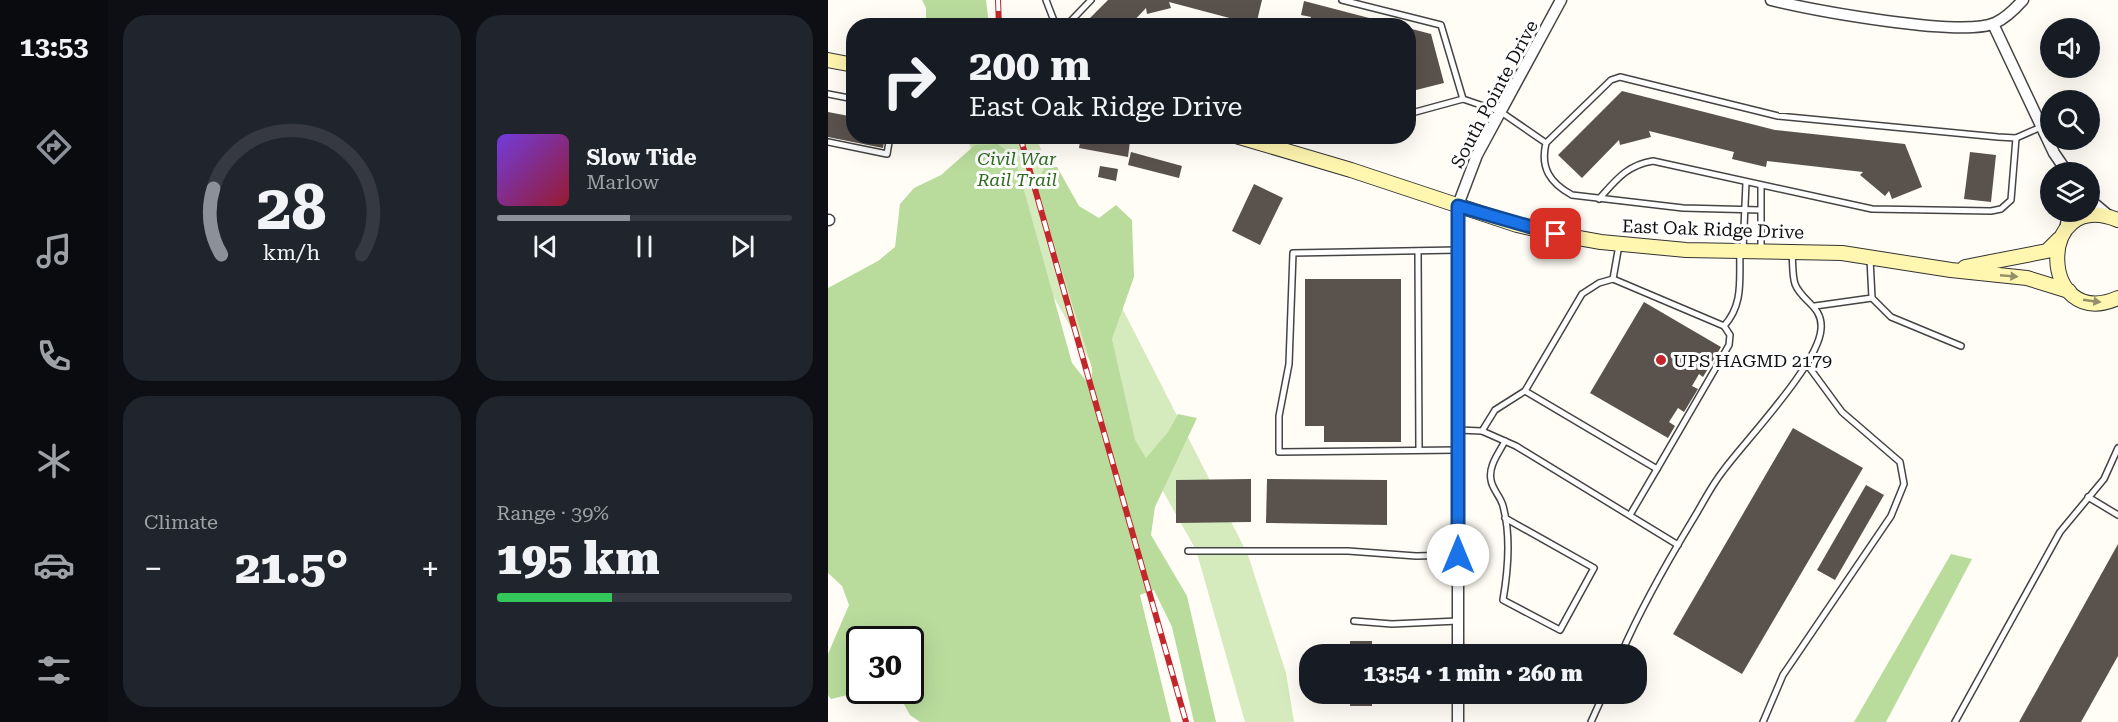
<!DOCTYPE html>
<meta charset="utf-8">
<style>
:root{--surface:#171b24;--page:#20242c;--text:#f1f3f6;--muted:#9ea1a6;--line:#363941;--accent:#8c9099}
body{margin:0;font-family:"Roboto Serif",serif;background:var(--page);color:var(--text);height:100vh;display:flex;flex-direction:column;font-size:22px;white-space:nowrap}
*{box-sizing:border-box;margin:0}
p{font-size:20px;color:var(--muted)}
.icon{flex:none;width:33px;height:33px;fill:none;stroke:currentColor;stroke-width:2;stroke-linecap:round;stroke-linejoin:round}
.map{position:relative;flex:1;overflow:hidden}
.details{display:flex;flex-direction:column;gap:15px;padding:15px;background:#0d0f14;width:720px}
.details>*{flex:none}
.banner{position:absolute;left:18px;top:18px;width:570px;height:126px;border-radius:24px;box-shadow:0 6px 24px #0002;background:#171b24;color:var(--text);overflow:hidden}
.buttons{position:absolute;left:1212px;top:18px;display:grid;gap:12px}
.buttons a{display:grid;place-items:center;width:60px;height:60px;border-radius:50%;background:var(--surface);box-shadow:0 6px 24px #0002;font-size:30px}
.speed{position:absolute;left:18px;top:626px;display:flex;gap:12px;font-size:30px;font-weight:700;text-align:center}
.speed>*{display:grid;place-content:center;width:78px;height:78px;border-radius:50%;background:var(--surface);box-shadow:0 6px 24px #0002;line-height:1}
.speed .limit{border:3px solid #111;border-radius:9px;background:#fff;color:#111}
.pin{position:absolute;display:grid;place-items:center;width:51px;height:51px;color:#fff;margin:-26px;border-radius:12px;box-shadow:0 3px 9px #0006}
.me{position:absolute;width:66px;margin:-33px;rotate:0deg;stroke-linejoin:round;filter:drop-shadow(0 0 4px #0008)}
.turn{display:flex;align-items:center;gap:21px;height:126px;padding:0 24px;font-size:27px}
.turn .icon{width:78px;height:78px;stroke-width:2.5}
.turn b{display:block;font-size:42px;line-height:51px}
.big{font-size:45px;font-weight:800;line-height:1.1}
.details .widget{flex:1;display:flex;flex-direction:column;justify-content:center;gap:9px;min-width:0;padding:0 21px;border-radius:24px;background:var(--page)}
.details .dial{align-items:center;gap:0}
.dial svg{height:156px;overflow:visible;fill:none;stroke:var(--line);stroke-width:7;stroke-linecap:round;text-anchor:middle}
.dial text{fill:var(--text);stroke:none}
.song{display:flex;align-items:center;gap:18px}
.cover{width:72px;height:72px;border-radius:9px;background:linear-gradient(135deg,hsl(260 70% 55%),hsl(350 70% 35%))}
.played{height:6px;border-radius:3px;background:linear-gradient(90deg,var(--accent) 45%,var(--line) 45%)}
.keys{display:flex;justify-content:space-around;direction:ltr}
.heat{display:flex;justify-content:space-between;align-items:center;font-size:33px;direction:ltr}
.charge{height:9px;border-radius:4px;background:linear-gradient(90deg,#34c759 39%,var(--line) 0)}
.details .tiles{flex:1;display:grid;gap:15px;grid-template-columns:repeat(2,1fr)}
.trip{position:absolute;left:471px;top:644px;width:348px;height:60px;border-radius:24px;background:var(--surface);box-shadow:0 6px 24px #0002;font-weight:800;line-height:60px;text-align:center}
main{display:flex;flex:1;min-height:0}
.dock{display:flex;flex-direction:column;width:108px;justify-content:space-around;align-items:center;background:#090b0e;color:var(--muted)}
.dock .icon{width:42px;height:42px}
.dock .current{color:var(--accent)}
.dock b{font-size:27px;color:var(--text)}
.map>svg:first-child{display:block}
.green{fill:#d5ebbd}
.forest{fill:#b9dc9c}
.building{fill:#5a524d}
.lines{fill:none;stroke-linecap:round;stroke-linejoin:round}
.service-casing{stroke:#444;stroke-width:8}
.minor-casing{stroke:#444;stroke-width:13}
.secondary-casing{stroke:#333;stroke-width:16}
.service{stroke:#fff;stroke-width:5}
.minor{stroke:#fff;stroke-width:10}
.secondary{stroke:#fff6b0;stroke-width:14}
.rail-casing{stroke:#c4262e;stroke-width:6}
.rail{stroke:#fff;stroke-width:4;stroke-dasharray:11;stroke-linecap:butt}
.oneway{fill:#948f68}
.route-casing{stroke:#114b97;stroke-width:15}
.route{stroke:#1a73e8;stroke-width:10}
.poi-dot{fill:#c4262e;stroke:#fff;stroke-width:2}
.labels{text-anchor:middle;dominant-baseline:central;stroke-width:6;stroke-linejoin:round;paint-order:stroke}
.street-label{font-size:18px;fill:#111;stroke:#fff}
.park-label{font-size:18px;font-style:italic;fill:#2f6b1f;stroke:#fff}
.poi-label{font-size:18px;fill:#111;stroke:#fff;text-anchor:start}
</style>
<main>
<nav class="dock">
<b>13:53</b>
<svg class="icon current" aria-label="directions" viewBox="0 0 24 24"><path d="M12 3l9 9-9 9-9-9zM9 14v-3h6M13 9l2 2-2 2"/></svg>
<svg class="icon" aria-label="music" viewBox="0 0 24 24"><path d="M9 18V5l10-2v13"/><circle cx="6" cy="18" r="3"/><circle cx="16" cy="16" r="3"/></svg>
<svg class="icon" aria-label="phone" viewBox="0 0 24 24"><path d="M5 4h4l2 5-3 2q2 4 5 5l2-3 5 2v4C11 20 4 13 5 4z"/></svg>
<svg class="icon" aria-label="climate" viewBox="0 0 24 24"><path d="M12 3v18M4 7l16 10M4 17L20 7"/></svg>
<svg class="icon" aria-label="car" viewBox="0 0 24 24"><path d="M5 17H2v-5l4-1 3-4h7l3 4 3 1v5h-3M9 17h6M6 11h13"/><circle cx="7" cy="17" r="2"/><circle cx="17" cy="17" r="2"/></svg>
<svg class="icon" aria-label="filters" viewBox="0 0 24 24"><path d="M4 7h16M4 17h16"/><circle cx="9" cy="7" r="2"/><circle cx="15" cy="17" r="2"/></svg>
</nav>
<section class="details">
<div class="tiles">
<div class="widget dial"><svg viewBox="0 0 100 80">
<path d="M14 69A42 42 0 1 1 86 69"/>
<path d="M14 69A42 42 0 0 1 10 35" stroke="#8c9099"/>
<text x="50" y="56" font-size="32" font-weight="700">28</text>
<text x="50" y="72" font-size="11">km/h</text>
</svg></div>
<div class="widget">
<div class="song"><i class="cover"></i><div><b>Slow Tide</b><p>Marlow</p></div></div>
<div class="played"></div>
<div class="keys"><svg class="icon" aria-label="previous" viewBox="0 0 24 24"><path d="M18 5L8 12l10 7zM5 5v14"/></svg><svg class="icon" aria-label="pause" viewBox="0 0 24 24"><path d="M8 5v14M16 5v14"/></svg><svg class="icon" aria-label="next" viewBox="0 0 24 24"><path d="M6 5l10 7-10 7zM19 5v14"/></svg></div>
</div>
<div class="widget"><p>Climate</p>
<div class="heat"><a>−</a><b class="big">21.5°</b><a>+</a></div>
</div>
<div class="widget"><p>Range · 39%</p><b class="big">195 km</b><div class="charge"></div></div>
</div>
</section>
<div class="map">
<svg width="1290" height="722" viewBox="0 0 1290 722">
<rect width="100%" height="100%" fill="#fffdf5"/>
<polygon class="green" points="140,137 207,137 420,555 458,673 466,722 417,722 368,550 143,150"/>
<g class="forest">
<polygon points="94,0 158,0 161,25 122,25 116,19 98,25 98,8"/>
<polygon points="170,144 187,158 244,363 264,388 264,368 208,186 216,168 229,167 251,206 271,218 288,205 304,220 306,277 284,339 307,440 318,458 340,432 350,414 369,418 327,507 323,535 359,596 388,722 366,722 344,627 326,590 312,595 343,722 92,722 82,715 68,690 82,690 82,639 32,639 31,687 24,694 3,699 0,695 0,654 21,605 14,586 0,573 0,288 50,261 67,247 72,204 86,188 113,175 147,145"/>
<polygon points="1123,554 1144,559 1058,722 1026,722"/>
</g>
<g class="building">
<polygon points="280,0 434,0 428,25 341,2 343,8 319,14 318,8 301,26 261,26 258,22"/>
<polygon points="476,1 568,25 568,26 481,26 483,17 473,15"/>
<polygon points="580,28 603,34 616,83 588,90 583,71 580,74"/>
<polygon points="794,91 947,130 1077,144 1094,187 1064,199 1061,191 1057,196 1032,175 1035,172 939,161 938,167 904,159 906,152 821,131 823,137 792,145 791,140 754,178 730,155"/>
<polygon points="0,112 26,117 26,136 57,136 55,148 0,137"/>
<polygon points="253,136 302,141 300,157 251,148"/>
<polygon points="303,152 354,166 351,178 300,165"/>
<polygon points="1142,152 1168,155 1163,202 1136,199"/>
<polygon points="272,166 290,169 288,181 270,177"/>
<polygon points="426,184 455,198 432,245 404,231"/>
<polygon points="477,279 573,279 573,442 496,442 496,426 477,426"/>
<polygon points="816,302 893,347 875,377 871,374 864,386 870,389 856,412 850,408 841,422 847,426 840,438 762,393"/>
<polygon points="965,428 1035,468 914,674 845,634"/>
<polygon points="423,479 423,522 348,523 348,480"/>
<polygon points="439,479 559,480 559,525 438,523"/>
<polygon points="1038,485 1056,495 1007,580 989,570"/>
<polygon points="1290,544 1290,656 1253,722 1191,722"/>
<polygon points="522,641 544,641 544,651 556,651 556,654 522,654"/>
<rect x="522" y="693" width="22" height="13"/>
</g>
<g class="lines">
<defs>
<g id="service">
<polyline points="218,0 228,26"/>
<polyline points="514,0 613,25 635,99"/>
<polyline points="238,26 263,0"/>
<polyline points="0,94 26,99"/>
<path d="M580,114L635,99L673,112L718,143C712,168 722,183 744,195L855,208L932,210"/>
<polyline points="0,142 59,154 62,136"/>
<polyline points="718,143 783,80 792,77 950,116 1170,137 1188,138 1213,127"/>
<path d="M771,199C788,180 799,165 825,161L1044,209L1163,211L1173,209L1183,200L1188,138"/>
<polyline points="630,250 465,253 461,364 451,416 451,452 630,450"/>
<polyline points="915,250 918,183"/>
<polyline points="933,250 933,187"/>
<polyline points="590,251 591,450"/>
<polyline points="785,279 791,245"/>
<polyline points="1044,298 1063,317 1133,346"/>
<polyline points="987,306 1044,298 1042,259"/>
<polyline points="697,391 829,469 901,345 902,335 896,326"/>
<path d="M630,430L654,431L667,410L697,391L754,294L771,283L785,279L896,326C916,304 911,279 912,252"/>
<polyline points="654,431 688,446 850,545"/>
<path d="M677,441C671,453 660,466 663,480C664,489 673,497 675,506C683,535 680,571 675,600L732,630L766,568L677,518"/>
<polyline points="1260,497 1290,515"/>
<polyline points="802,515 829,469"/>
<polyline points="360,551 520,551 588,556 630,555"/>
<polyline points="526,621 564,624 630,621"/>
<path d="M793,654C813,608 838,564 864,521C874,505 883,486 895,471C917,441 991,364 993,329C995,306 974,302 967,284C964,275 965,262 964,252"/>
<polyline points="763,722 776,693"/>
<polyline points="935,722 955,675 1063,516 1076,484 1072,462 1014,412 978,363"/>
<polyline points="1127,722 1232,532 1276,479 1290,448"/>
</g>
<g id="minor">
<path d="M943,0C984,10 1133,38 1167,23C1178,18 1187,9 1195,0"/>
<polyline points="1165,24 1226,153 1239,172"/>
<polyline points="1262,200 1281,216"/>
<polyline points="0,220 1,220"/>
<polyline points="1237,231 1240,212"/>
<polyline points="630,654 630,205 649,155 733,0"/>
<polyline points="630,693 630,722"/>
</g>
<g id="secondary">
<polyline points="0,60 26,65"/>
<polyline points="408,136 523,170 689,225 728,234 773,242 858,250 1014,253 1123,270 1199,278 1241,291"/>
<path d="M1290,220C1207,186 1211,333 1290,298"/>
<polyline points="1137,267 1219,251 1231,239"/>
</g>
</defs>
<use href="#service" class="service-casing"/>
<use href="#minor" class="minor-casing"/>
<use href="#secondary" class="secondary-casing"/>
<use href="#service" class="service"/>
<use href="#minor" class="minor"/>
<use href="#secondary" class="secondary"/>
<defs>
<g id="rail">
<polyline points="170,0 171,26"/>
<polyline points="192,136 358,722"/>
</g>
</defs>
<use href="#rail" class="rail-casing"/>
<use href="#rail" class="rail"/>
</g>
<defs><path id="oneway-solid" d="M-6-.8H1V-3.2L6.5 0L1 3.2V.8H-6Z" transform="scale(1.5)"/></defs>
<g class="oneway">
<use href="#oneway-solid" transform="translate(1181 276) rotate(5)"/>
<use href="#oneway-solid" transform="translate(1264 301) rotate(8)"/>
</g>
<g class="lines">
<defs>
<polyline id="route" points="630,555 630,206 728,234"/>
</defs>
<use href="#route" class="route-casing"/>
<use href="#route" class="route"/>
</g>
<circle class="poi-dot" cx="833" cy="360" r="6"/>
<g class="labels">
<g class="street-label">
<text transform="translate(666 94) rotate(-62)">South Pointe Drive</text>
<text transform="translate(885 229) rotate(2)">East Oak Ridge Drive</text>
</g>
<g class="park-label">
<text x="189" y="158">Civil War<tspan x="189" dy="21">Rail Trail</tspan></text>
</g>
<g class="poi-label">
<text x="845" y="360">UPS HAGMD 2179</text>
</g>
</g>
</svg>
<div class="buttons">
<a><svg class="icon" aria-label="sound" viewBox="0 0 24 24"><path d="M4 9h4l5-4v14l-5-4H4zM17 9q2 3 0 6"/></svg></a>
<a><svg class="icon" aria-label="search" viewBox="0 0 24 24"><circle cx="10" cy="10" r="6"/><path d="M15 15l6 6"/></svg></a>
<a><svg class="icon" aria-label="layers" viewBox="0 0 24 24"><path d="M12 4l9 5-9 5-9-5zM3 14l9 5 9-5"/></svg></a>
</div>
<div class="speed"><div class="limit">30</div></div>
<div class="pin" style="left:728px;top:234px;background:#d93025"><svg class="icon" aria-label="arrive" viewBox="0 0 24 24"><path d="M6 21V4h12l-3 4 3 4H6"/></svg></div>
<svg class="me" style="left:630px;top:555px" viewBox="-20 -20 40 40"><circle r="19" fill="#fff"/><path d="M0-13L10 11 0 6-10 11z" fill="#1a73e8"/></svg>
<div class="trip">13:54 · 1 min · 260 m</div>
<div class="banner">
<div class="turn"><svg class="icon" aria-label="right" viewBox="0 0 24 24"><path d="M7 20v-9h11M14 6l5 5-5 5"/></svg><div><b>200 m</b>East Oak Ridge Drive</div></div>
</div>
</div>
</main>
